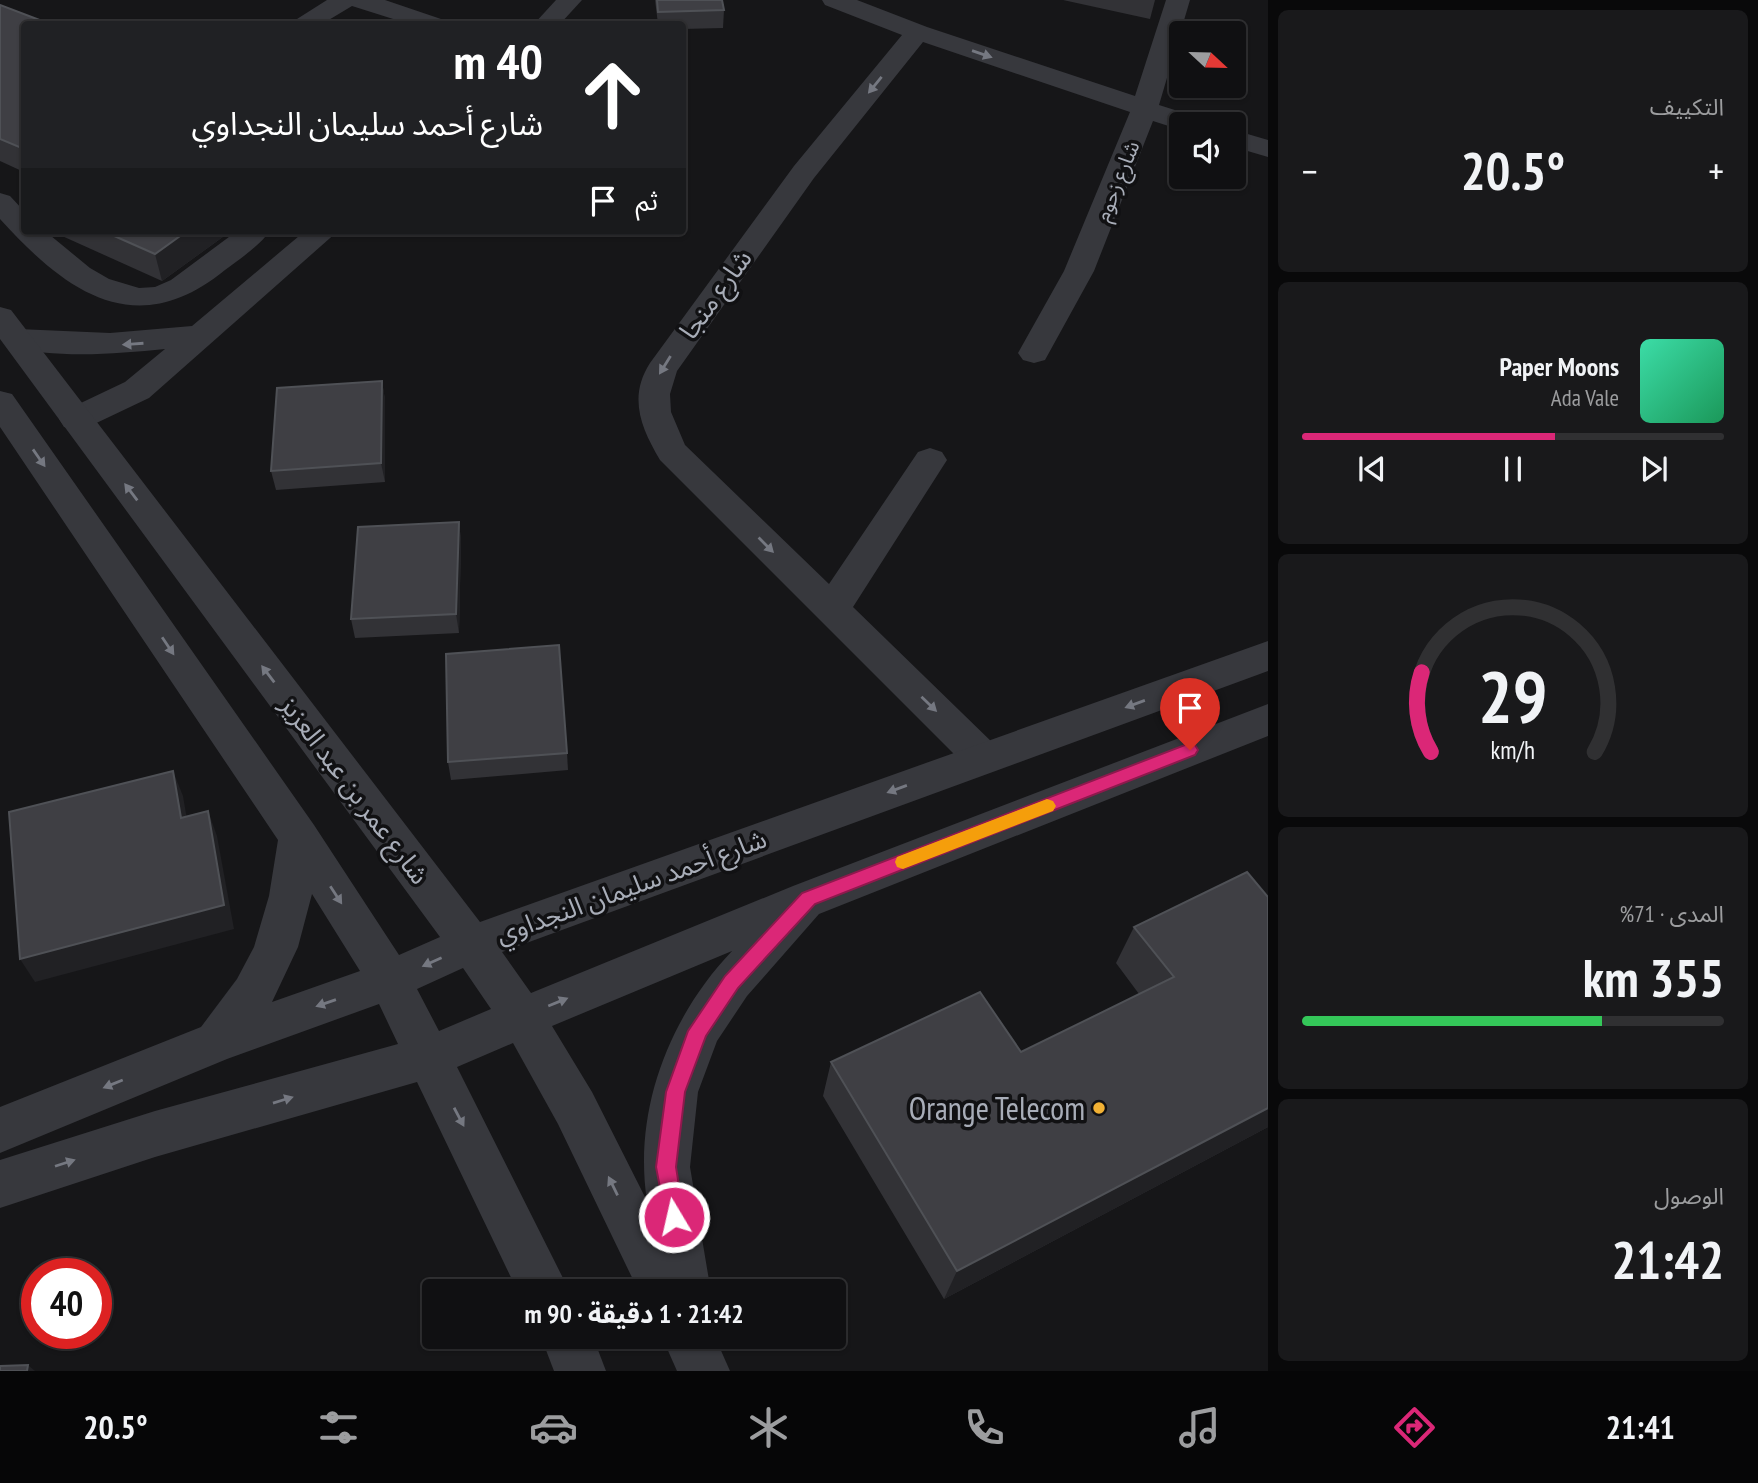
<!DOCTYPE html>
<html lang="ar">
<meta charset="utf-8">
<style>
:root{--surface:#101012;--page:#19191b;--text:#f1f3f6;--muted:#9c9d9f;--line:#303032;--accent:#db2777}
body{margin:0;font-family:"PT Sans Narrow","Noto Sans Arabic",sans-serif;background:var(--page);color:var(--text);direction:rtl;height:100vh;display:flex;flex-direction:column;font-size:26px;white-space:nowrap}
*{box-sizing:border-box;margin:0}
p{font-size:23px;color:var(--muted)}
.icon{flex:none;width:38px;height:38px;fill:none;stroke:currentColor;stroke-width:2;stroke-linecap:round;stroke-linejoin:round}
.map{position:relative;flex:1;overflow:hidden;direction:ltr}
.sheet{display:flex;flex-direction:column;gap:10px;padding:10px;background:#09090a;width:490px}
.sheet>*{flex:none}
.guide{position:absolute;left:21px;top:21px;width:665px;height:214px;border-radius:7px;box-shadow:0 2px 5px #0004,0 0 0 2px var(--line);direction:rtl;background:#202124;color:#fff;overflow:hidden}
.needle{width:46px;rotate:112deg}
.buttons{position:absolute;left:1169px;top:21px;display:grid;gap:14px}
.buttons a{display:grid;place-items:center;width:77px;height:77px;border-radius:7px;background:var(--surface);box-shadow:0 2px 5px #0004,0 0 0 2px var(--line);font-size:35px}
.speed{position:absolute;left:21px;top:1258px;display:flex;gap:14px;font-size:35px;font-weight:700;text-align:center}
.speed>*{display:grid;place-content:center;width:91px;height:91px;border-radius:50%;background:var(--surface);box-shadow:0 2px 5px #0004,0 0 0 2px var(--line);line-height:1}
.speed .limit{border:10px solid #d22;background:#fff;color:#111}
.pin{position:absolute;display:grid;place-items:center;width:60px;height:60px;color:#fff;margin:-72px -30px;border-radius:50% 50% 50% 0;rotate:-45deg;box-shadow:0 0 7px #0007}
.pin .icon{rotate:45deg}
.me{position:absolute;width:77px;margin:-38px;rotate:351deg;stroke-linejoin:round;filter:drop-shadow(0 0 5px #0008)}
.turn{display:flex;align-items:center;gap:24px;height:147px;padding:0 28px;font-size:32px}
.turn .icon{width:91px;height:91px;stroke-width:2.5}
.turn b{display:block;font-size:49px;line-height:60px}
.then{display:flex;align-items:center;height:66px;padding:0 28px;background:#0003;gap:14px;font-size:26px}
.big{font-size:52px;font-weight:700;line-height:1.1}
.sheet .card{flex:1;display:flex;flex-direction:column;justify-content:center;gap:10px;min-width:0;padding:0 24px;border-radius:10px;background:var(--page)}
.sheet .dial{align-items:center;gap:0}
.dial svg{height:182px;overflow:visible;fill:none;stroke:var(--line);stroke-width:7;stroke-linecap:round;text-anchor:middle}
.dial text{fill:var(--text);stroke:none}
.song{display:flex;align-items:center;gap:21px}
.cover{width:84px;height:84px;border-radius:10px;background:linear-gradient(135deg,hsl(160 70% 55%),hsl(150 70% 35%))}
.played{height:7px;border-radius:4px;background:linear-gradient(90deg,var(--accent) 60%,var(--line) 60%)}
.keys{display:flex;justify-content:space-around;direction:ltr}
.heat{display:flex;justify-content:space-between;align-items:center;font-size:38px;direction:ltr}
.charge{height:10px;border-radius:5px;background:linear-gradient(90deg,#34c759 71%,var(--line) 0)}
.trip{position:absolute;left:422px;top:1279px;width:424px;height:70px;border-radius:7px;background:var(--surface);box-shadow:0 2px 5px #0004,0 0 0 2px var(--line);font-weight:700;line-height:70px;text-align:center;direction:rtl}
.tabs{display:flex;height:112px;justify-content:space-around;align-items:center;background:#060607;color:var(--muted)}
.tabs .icon{width:49px;height:49px}
.tabs .current{color:var(--accent)}
.tabs b{font-size:32px;color:var(--text)}
main{display:flex;flex:1;min-height:0}
.map>svg:first-child{display:block}
.lines{fill:none;stroke-linecap:round;stroke-linejoin:round}
.minor{fill:#37383d;fill-rule:evenodd}
.tertiary{fill:#37383d;fill-rule:evenodd}
.wall{fill:#323236}
.shaded-wall{fill:#212124}
.building{fill:#3f3f44;stroke:#4f5156;stroke-width:2}
.oneway{fill:#757881}
.route{fill:#db2777;stroke:#8e194d;stroke-width:2}
.slow{fill:#f59e0b}
.poi-dot{fill:#f2b134;stroke:#111113;stroke-width:2.5}
.labels{text-anchor:middle;dominant-baseline:central;stroke-width:7;stroke-linejoin:round;paint-order:stroke}
.far-street-label{font-size:21px;fill:#a8adb8;stroke:#111113}
.street-label{font-size:26px;fill:#a8adb8;stroke:#111113}
.near-poi-label{font-size:32px;fill:#a8adb8;stroke:#111113;text-anchor:end}
</style>
<main>
<section class="sheet">
<div class="card"><p>التكييف</p>
<div class="heat"><a>−</a><b class="big">20.5°</b><a>+</a></div>
</div>
<div class="card">
<div class="song"><i class="cover"></i><div><b>Paper Moons</b><p>Ada Vale</p></div></div>
<div class="played"></div>
<div class="keys"><svg class="icon" aria-label="previous" viewBox="0 0 24 24"><path d="M18 5L8 12l10 7zM5 5v14"/></svg><svg class="icon" aria-label="pause" viewBox="0 0 24 24"><path d="M8 5v14M16 5v14"/></svg><svg class="icon" aria-label="next" viewBox="0 0 24 24"><path d="M6 5l10 7-10 7zM19 5v14"/></svg></div>
</div>
<div class="card dial"><svg viewBox="0 0 100 80">
<path d="M14 69A42 42 0 1 1 86 69"/>
<path d="M14 69A42 42 0 0 1 10 34" stroke="#db2777"/>
<text x="50" y="56" font-size="32" font-weight="700">29</text>
<text x="50" y="72" font-size="11">km/h</text>
</svg></div>
<div class="card"><p>المدى · 71%</p><b class="big">355 km</b><div class="charge"></div></div>
<div class="card"><p>الوصول</p><b class="big">21:42</b></div>
</section>
<div class="map">
<svg width="1268" height="1371" viewBox="0 0 1268 1371">
<rect width="100%" height="100%" fill="#161618"/>
<g class="lines">
<g class="minor">
<polygon points="327,0 385,0 441,19 445,24 409,24 352,6 322,24 294,24 297,19"/>
<polygon points="556,0 582,0 560,24 534,24"/>
<path d="M822,0H857L927,27L1135,96L1166,0H1190L1159,105L1200,118L1204,124H1181V130L1153,121L1094,271L1045,360L1034,363L1023,360L1018,353L1064,271L1130,112L923,42L814,178L677,371L670,394L671,412L685,445L829,584L918,452L930,448L942,452L947,460L853,607L997,747L1003,758L997,769L983,774L969,769L660,460C641,428 628,397 650,363L794,166L902,35L825,5Z"/>
<polygon points="1234,130 1268,140 1268,157 1234,147"/>
<path d="M0,193L10,196L24,211V231H45L90,268L109,279L139,288L155,287L171,280L237,231H270C259,246 240,259 225,270C136,343 66,292 0,219Z"/>
<path d="M305,231H338L149,398L88,427L76,430L64,427L59,419L64,411L125,382L165,349C115,354 56,359 7,346L2,339L7,332L18,329L110,333L192,326Z"/>
</g>
<g class="tertiary">
<path d="M0,307L11,310L480,922L1268,641V671L502,952L531,993L793,886L1268,704V736L819,914L747,996L717,1041L698,1092L690,1167L711,1292H639L558,1124L513,1043L457,1067L570,1292H518L417,1082L155,1157L0,1208V1160L155,1111L398,1044L379,1004L227,1059L0,1153V1107L201,1027L237,979L254,947L269,896L278,840L0,427V391L12,394L314,825L399,955L440,937L0,339ZM312,894L360,971L272,1002L298,947ZM732,951C669,1017 633,1111 647,1201L592,1092L552,1026ZM463,968L491,1009L439,1031L417,989Z"/>
<polygon points="541,1337 593,1337 606,1371 554,1371"/>
<polygon points="662,1337 715,1337 730,1371 677,1371"/>
</g>
</g>
<g class="wall">
<polygon points="655,0 722,0 724,10 723,28 682,29 682,24 658,24"/>
<polygon points="1063,0 1155,0 1150,19"/>
<polygon points="0,5 24,24 24,172 0,161"/>
<polygon points="51,231 231,231 162,281"/>
<polygon points="382,381 385,400 385,482 276,490 271,471"/>
<polygon points="459,522 461,541 459,633 355,638 351,619"/>
<polygon points="567,753 568,770 451,780 448,762"/>
<polygon points="1268,897 1268,1127 944,1299 823,1096 831,1062 1021,1052 1139,994 1116,963 1134,927"/>
</g>
<g class="shaded-wall">
<polygon points="187,231 231,231 162,281 155,254"/>
<polygon points="382,381 385,400 385,482 381,463"/>
<polygon points="459,522 461,541 459,633 456,614"/>
<polygon points="173,771 183,796 191,843 181,818"/>
<polygon points="208,811 217,836 234,929 35,982 20,959"/>
<polygon points="1268,1108 1268,1127 944,1299 957,1271"/>
<polygon points="28,1365 35,1371 27,1371"/>
</g>
<g class="building">
<polygon points="657,0 722,0 724,10 658,12"/>
<polygon points="0,5 50,24 24,24 24,149 0,139"/>
<polygon points="103,231 187,231 155,254"/>
<polygon points="382,381 381,463 271,471 277,388"/>
<polygon points="459,522 456,614 351,619 358,527"/>
<polygon points="559,645 567,753 448,762 446,654"/>
<polygon points="173,771 181,818 208,811 224,905 20,959 9,812"/>
<polygon points="1247,872 1268,897 1268,1108 957,1271 831,1062 980,992 1021,1052 1174,977 1134,927"/>
<polygon points="28,1365 27,1371 0,1371 0,1366"/>
</g>
<defs><path id="oneway-solid" d="M-6-.8H1V-3.2L6.5 0L1 3.2V.8H-6Z" transform="scale(1.75)"/></defs>
<g class="oneway">
<use href="#oneway-solid" transform="translate(982 54) rotate(19)"/>
<use href="#oneway-solid" transform="translate(875 85) rotate(129)"/>
<use href="#oneway-solid" transform="translate(133 344) rotate(176)"/>
<use href="#oneway-solid" transform="translate(665 365) rotate(122)"/>
<use href="#oneway-solid" transform="translate(39 458) rotate(55)"/>
<use href="#oneway-solid" transform="translate(131 492) rotate(-127)"/>
<use href="#oneway-solid" transform="translate(766 545) rotate(45)"/>
<use href="#oneway-solid" transform="translate(168 646) rotate(56)"/>
<use href="#oneway-solid" transform="translate(268 674) rotate(-127)"/>
<use href="#oneway-solid" transform="translate(929 704) rotate(44)"/>
<use href="#oneway-solid" transform="translate(1135 704) rotate(160)"/>
<use href="#oneway-solid" transform="translate(897 789) rotate(160)"/>
<use href="#oneway-solid" transform="translate(336 895) rotate(57)"/>
<use href="#oneway-solid" transform="translate(432 962) rotate(156)"/>
<use href="#oneway-solid" transform="translate(558 1002) rotate(-22)"/>
<use href="#oneway-solid" transform="translate(326 1003) rotate(161)"/>
<use href="#oneway-solid" transform="translate(113 1084) rotate(158)"/>
<use href="#oneway-solid" transform="translate(283 1100) rotate(-17)"/>
<use href="#oneway-solid" transform="translate(459 1117) rotate(62)"/>
<use href="#oneway-solid" transform="translate(65 1163) rotate(-18)"/>
<use href="#oneway-solid" transform="translate(613 1186) rotate(-116)"/>
</g>
<polygon class="route" points="1190,743 1195,745 1198,750 1195,755 815,904 738,988 706,1036 685,1092 676,1167 684,1217 681,1224 674,1227 667,1224 656,1167 666,1092 688,1031 725,976 802,893"/>
<polygon class="slow" points="1047,799 1053,801 1056,806 1053,811 903,869 897,867 895,862 897,857"/>
<circle class="poi-dot" cx="1099" cy="1108" r="7"/>
<g class="labels">
<g class="far-street-label">
<text transform="translate(1117 181) rotate(-68)">شارع زحوم</text>
</g>
<g class="street-label">
<text transform="translate(715 294) rotate(-54)">شارع منجا</text>
<text transform="translate(355 790) rotate(53)">شارع عمر بن عبد العزيز</text>
<text transform="translate(631 886) rotate(-20)">شارع أحمد سليمان النجداوي</text>
</g>
<g class="near-poi-label">
<text x="1085" y="1108">Orange Telecom</text>
</g>
</g>
</svg>
<div class="buttons">
<a><svg class="needle" viewBox="-14 -14 28 28"><path d="M0-13l5 13h-10z" fill="#e53935"/><path d="M0 13l5-13h-10z" fill="#9c9d9f"/></svg></a>
<a><svg class="icon" aria-label="sound" viewBox="0 0 24 24"><path d="M4 9h4l5-4v14l-5-4H4zM17 9q2 3 0 6"/></svg></a>
</div>
<div class="speed"><div class="limit">40</div></div>
<div class="pin" style="left:1190px;top:750px;background:#d93025"><svg class="icon" aria-label="arrive" viewBox="0 0 24 24"><path d="M6 21V4h12l-3 4 3 4H6"/></svg></div>
<svg class="me" style="left:674px;top:1217px" viewBox="-20 -20 40 40"><circle r="17" fill="#db2777" stroke="#fff" stroke-width="3"/><path d="M0-11L8 9 0 5-8 9z" fill="#fff"/></svg>
<div class="trip">21:42 · 1 دقيقة · 90 m</div>
<div class="guide">
<div class="turn"><svg class="icon" aria-label="ahead" viewBox="0 0 24 24"><path d="M12 20V5M6 11l6-6 6 6"/></svg><div><b>40 m</b>شارع أحمد سليمان النجداوي</div></div>
<div class="then">ثم<svg class="icon" aria-label="arrive" viewBox="0 0 24 24"><path d="M6 21V4h12l-3 4 3 4H6"/></svg></div>
</div>
</div>
</main>
<nav class="tabs">
<b>21:41</b>
<svg class="icon current" aria-label="directions" viewBox="0 0 24 24"><path d="M12 3l9 9-9 9-9-9zM9 14v-3h6M13 9l2 2-2 2"/></svg>
<svg class="icon" aria-label="music" viewBox="0 0 24 24"><path d="M9 18V5l10-2v13"/><circle cx="6" cy="18" r="3"/><circle cx="16" cy="16" r="3"/></svg>
<svg class="icon" aria-label="phone" viewBox="0 0 24 24"><path d="M5 4h4l2 5-3 2q2 4 5 5l2-3 5 2v4C11 20 4 13 5 4z"/></svg>
<svg class="icon" aria-label="climate" viewBox="0 0 24 24"><path d="M12 3v18M4 7l16 10M4 17L20 7"/></svg>
<svg class="icon" aria-label="car" viewBox="0 0 24 24"><path d="M5 17H2v-5l4-1 3-4h7l3 4 3 1v5h-3M9 17h6M6 11h13"/><circle cx="7" cy="17" r="2"/><circle cx="17" cy="17" r="2"/></svg>
<svg class="icon" aria-label="filters" viewBox="0 0 24 24"><path d="M4 7h16M4 17h16"/><circle cx="9" cy="7" r="2"/><circle cx="15" cy="17" r="2"/></svg>
<b>20.5°</b>
</nav>
